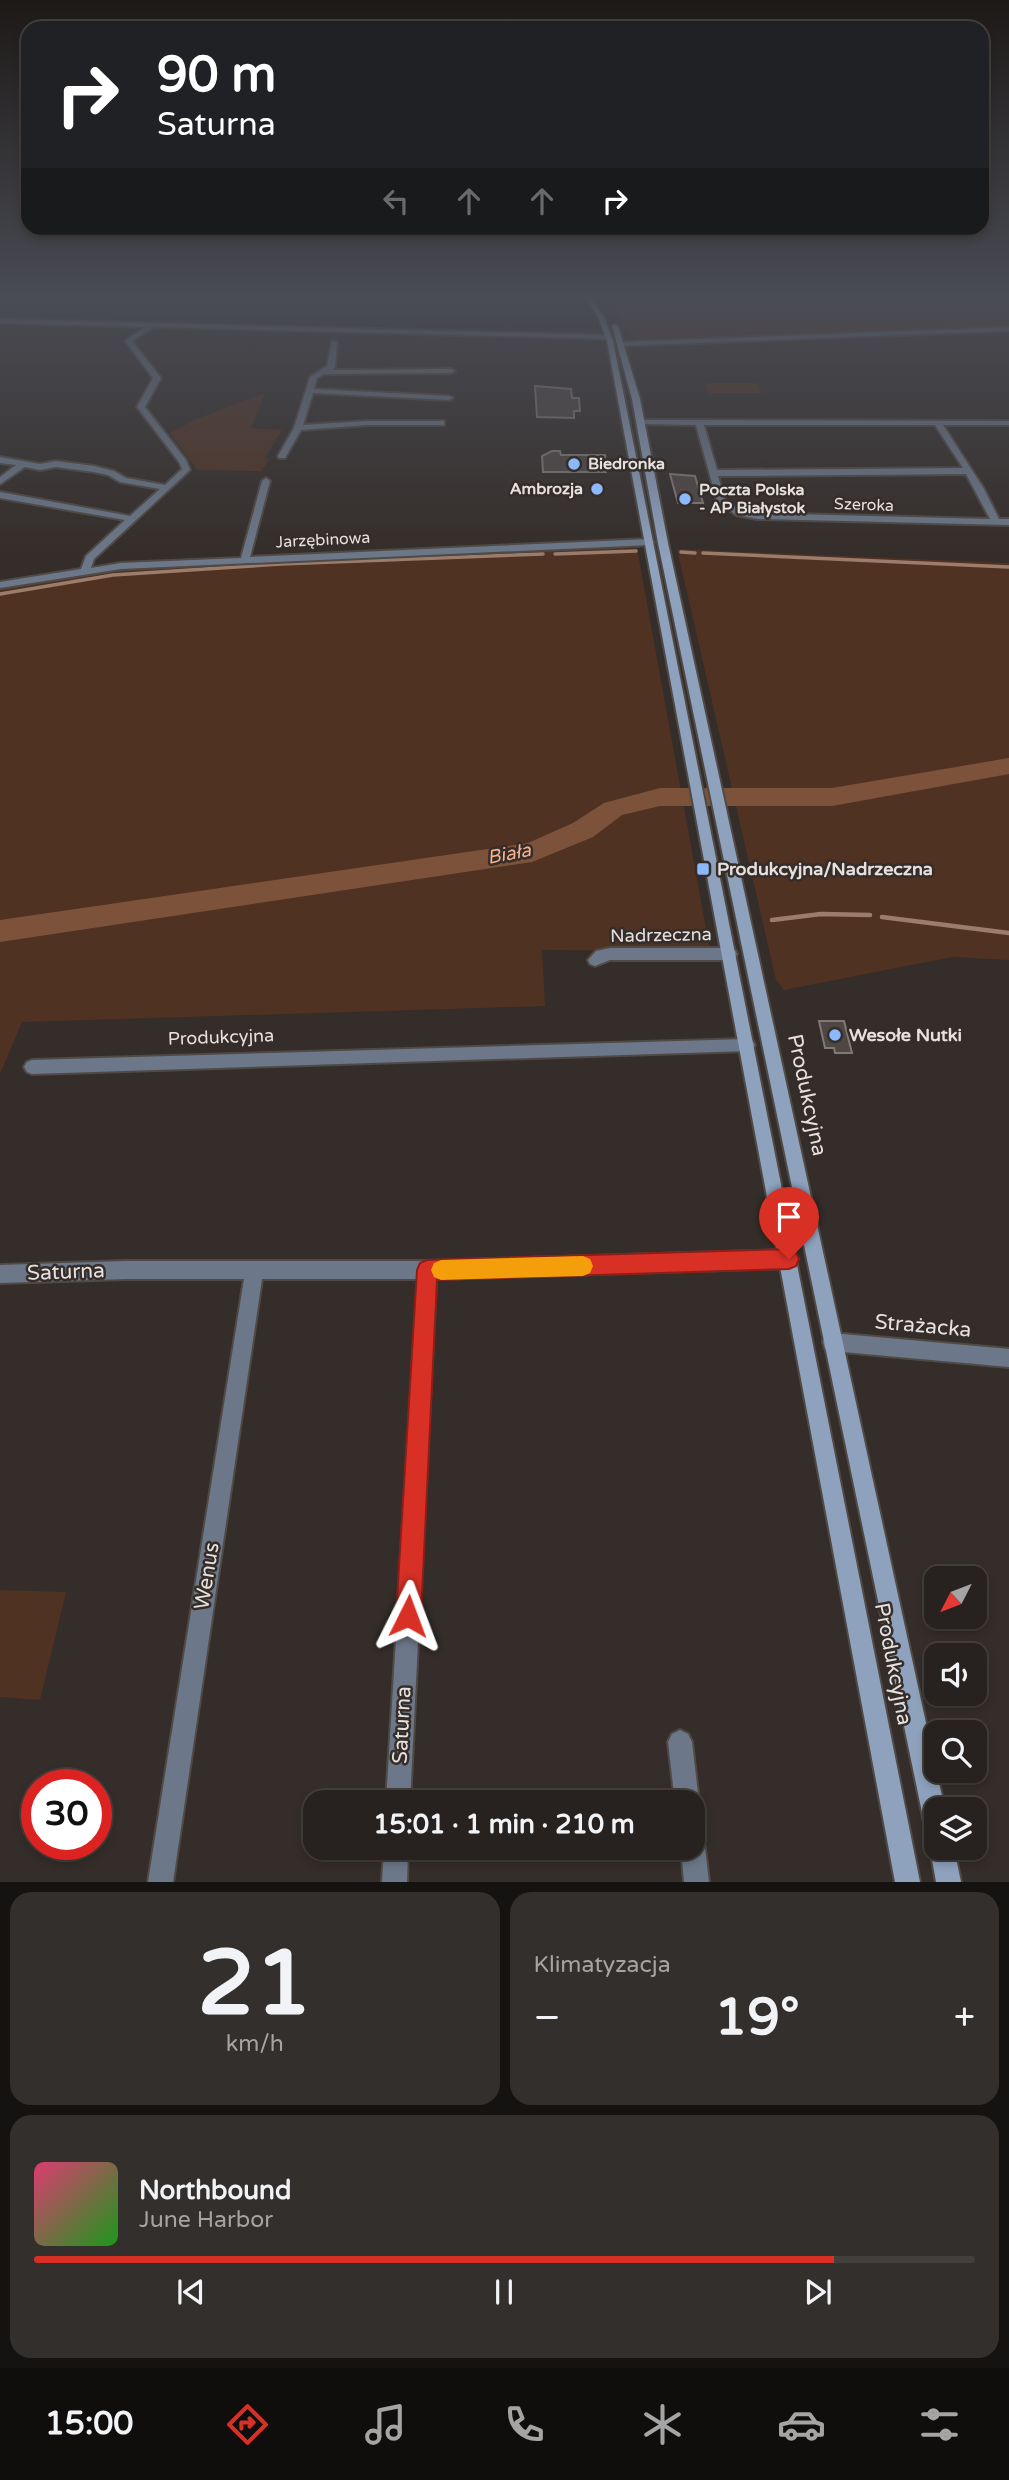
<!DOCTYPE html>
<html lang="pl">
<meta charset="utf-8">
<style>
:root{--surface:#27221f;--page:#332f2c;--text:#f1f3f6;--muted:#a4a4a4;--line:#433f3d;--accent:#d93025}
body{margin:0;font-family:"Varela Round",sans-serif;background:var(--page);color:var(--text);height:100vh;display:flex;flex-direction:column;font-size:26px;white-space:nowrap}
*{box-sizing:border-box;margin:0}
p{font-size:23px;color:var(--muted)}
.icon{flex:none;width:38px;height:38px;fill:none;stroke:currentColor;stroke-width:2;stroke-linecap:round;stroke-linejoin:round}
.map{position:relative;height:1882px;overflow:hidden}
.side{display:flex;flex-direction:column;gap:10px;padding:10px;background:#151311;flex:1}
.side>*{flex:none}
.guide{position:absolute;left:21px;top:21px;width:968px;height:214px;border-radius:21px;box-shadow:0 4px 10px #0003,0 0 0 2px var(--line);background:#202124;color:#fff;overflow:hidden}
.needle{width:46px;rotate:228deg}
.fabs{position:absolute;left:924px;top:1566px;display:grid;gap:14px}
.fabs a{display:grid;place-items:center;width:63px;height:63px;border-radius:14px;background:var(--surface);box-shadow:0 4px 10px #0003,0 0 0 2px var(--line);font-size:35px}
.speed{position:absolute;left:21px;top:1769px;display:flex;gap:14px;font-size:35px;font-weight:700;text-align:center}
.speed>*{display:grid;place-content:center;width:91px;height:91px;border-radius:50%;background:var(--surface);box-shadow:0 4px 10px #0003,0 0 0 2px var(--line);line-height:1}
.speed .limit{border:10px solid #d22;background:#fff;color:#111}
.pin{position:absolute;display:grid;place-items:center;width:60px;height:60px;color:#fff;margin:-72px -30px;border-radius:50% 50% 50% 0;rotate:-45deg;box-shadow:0 0 7px #0007}
.pin .icon{rotate:45deg}
.me{position:absolute;width:77px;margin:-38px;rotate:3deg;stroke-linejoin:round;filter:drop-shadow(0 0 5px #0008)}
.turn{display:flex;align-items:center;gap:24px;height:147px;padding:0 21px;font-size:32px}
.turn .icon{width:91px;height:91px;stroke-width:2.5}
.turn b{display:block;font-size:49px;line-height:60px}
.lanes{display:flex;align-items:center;height:66px;padding:0 21px;background:#0003;justify-content:center;gap:35px;direction:ltr}
.lanes .off{opacity:.35}
.big{font-size:52px;font-weight:700;line-height:1.1}
.side .widget{flex:1;display:flex;flex-direction:column;justify-content:center;gap:10px;min-width:0;padding:0 24px;border-radius:21px;background:var(--page)}
.side .dial{align-items:center;gap:0}
.dial b{font-size:91px;line-height:1}
.song{display:flex;align-items:center;gap:21px}
.cover{width:84px;height:84px;border-radius:10px;background:linear-gradient(135deg,hsl(340 70% 55%),hsl(120 70% 35%))}
.played{height:7px;border-radius:4px;background:linear-gradient(90deg,var(--accent) 85%,var(--line) 85%)}
.keys{display:flex;justify-content:space-around;direction:ltr}
.heat{display:flex;justify-content:space-between;align-items:center;font-size:38px;direction:ltr}
.side .tiles{flex:1;display:grid;gap:10px;grid-template-columns:1fr 1fr}
.widget:last-child{grid-column:span 2}
.trip{position:absolute;left:303px;top:1790px;width:402px;height:70px;border-radius:21px;background:var(--surface);box-shadow:0 4px 10px #0003,0 0 0 2px var(--line);font-weight:700;line-height:70px;text-align:center}
.tabs{display:flex;height:112px;justify-content:space-around;align-items:center;background:#100e0c;color:var(--muted)}
.tabs .icon{width:49px;height:49px}
.tabs .on{color:var(--accent)}
.tabs b{font-size:32px;color:var(--text)}
.map>svg:first-child{display:block}
.green{fill:#503223}
.lines{fill:none;stroke-linecap:round;stroke-linejoin:round}
.stream-far1{stroke:#9c7d6c;stroke-width:3.5}
.stream{stroke:#9c7d6c;stroke-width:4.5}
.river{fill:#7d523b;fill-rule:evenodd}
.building{fill:#4f4743;stroke:#827975;stroke-width:2}
.minor-casing{stroke:#504a46;stroke-width:4}
.secondary-casing{stroke:#504a46;stroke-width:4}
.minor{fill:#6c7889;fill-rule:evenodd}
.secondary{fill:#8ea1bd;fill-rule:evenodd}
.route{fill:#d93025;stroke:#8d1f18;stroke-width:2}
.slow{fill:#f59e0b}
.poi-dot{fill:#8cb9fc;stroke:#342d29;stroke-width:2.5}
.labels{text-anchor:middle;dominant-baseline:central;stroke-width:5;stroke-linejoin:round;paint-order:stroke}
.far-poi-label{font-size:16px;font-weight:bold;fill:#e6e1df;stroke:#342d29;text-anchor:start}
.far-street-label{font-size:16px;fill:#e6e1df;stroke:#342d29}
.poi-label{font-size:18px;font-weight:bold;fill:#e6e1df;stroke:#342d29;text-anchor:start}
.street-label{font-size:18px;fill:#e6e1df;stroke:#342d29}
.water-label{font-size:19px;font-style:italic;fill:#f8b18b;stroke:#342d29}
.near-street-label{font-size:21px;fill:#e6e1df;stroke:#342d29}
</style>
<div class="map">
<svg width="1009" height="1882" viewBox="0 0 1009 1882">
<rect width="100%" height="100%" fill="#342d29"/>
<g class="green">
<polygon points="605,295 1009,295 1009,327 648,341 630,335"/>
<polygon points="705,383 758,383 762,393 708,393"/>
<polygon points="265,393 251,428 282,430 265,458 270,459 261,471 197,470 170,433 194,420"/>
<polygon points="624,546 625,549 637,548 710,951 542,950 545,1006 22,1022 0,1074 0,588 122,569"/>
<polygon points="677,549 1009,563 1009,960 952,957 784,990 776,980"/>
<polygon points="0,1590 66,1592 40,1700 0,1697"/>
</g>
<g class="lines">
<g class="stream-far1">
<polyline points="681,552 695,553"/>
<polyline points="703,553 1009,567"/>
<polyline points="555,554 636,551"/>
<polyline points="0,594 113,575 281,564 543,554"/>
</g>
<g class="stream">
<polyline points="882,917 1009,933"/>
<polyline points="772,920 821,914 870,915"/>
</g>
<polygon class="river" points="1009,758 1009,774 832,806 660,806 622,815 593,837 532,862 0,942 0,920 528,843 573,823 604,803 660,788 832,788"/>
</g>
<g class="building">
<polygon points="535,386 571,389 572,398 579,398 580,411 574,411 574,418 537,417"/>
<polygon points="552,451 560,451 561,455 605,455 606,472 543,472 542,456"/>
<polygon points="670,474 695,476 703,503 678,503"/>
<polygon points="819,1021 844,1021 852,1053 835,1053 834,1048 825,1048"/>
</g>
<g class="lines">
<defs>
<g id="minor">
<polygon points="0,319 609,335 612,337 609,339 154,327 132,341 161,378 145,407 186,460 190,470 94,559 91,568 121,563 241,558 262,481 266,478 270,481 250,557 649,539 654,542 649,545 121,569 0,588 0,582 81,569 86,556 125,520 0,498 0,492 130,516 160,489 120,482 108,475 94,472 56,467 40,470 25,467 0,484 0,477 16,465 0,463 0,457 40,464 56,461 94,466 114,471 126,478 165,485 182,469 179,462 137,407 153,378 125,341 145,327 0,323"/>
<polygon points="1009,327 1009,331 621,346 617,344 621,342"/>
<polygon points="332,341 337,342 335,367 332,370 451,369 455,371 451,373 324,374 317,378 314,389 449,396 453,398 449,400 313,393 303,425 367,421 444,421 444,425 367,425 301,430 285,458 279,458 278,456 294,428 310,377 327,366"/>
<path d="M637,420L1009,421V425H943L984,489L999,519H1009V525L757,519L736,515L717,501L696,425L640,424H637ZM704,425H935L963,468L717,470ZM966,474L990,519L757,513L742,511L725,500L718,476Z"/>
<polygon points="610,948 730,948 735,950 737,954 735,958 730,960 610,960 595,966 590,964 588,960 596,951"/>
<polygon points="747,1039 752,1040 755,1045 752,1050 747,1051 32,1074 27,1072 24,1067 27,1062 32,1060"/>
<polygon points="789,1250 795,1253 798,1259 795,1265 789,1268 436,1279 410,1802 386,1802 418,1279 262,1279 173,1882 148,1882 244,1279 126,1279 0,1283 0,1265 126,1261 427,1261"/>
<polygon points="832,1333 1009,1349 1009,1367 832,1351 825,1349 823,1342 825,1335"/>
<polygon points="680,1730 688,1734 692,1742 699,1802 693,1812 693,1802 675,1802 668,1742 672,1734"/>
<polygon points="693,1836 702,1839 705,1848 709,1882 684,1882 681,1848 693,1848"/>
<polygon points="384,1848 408,1848 407,1882 382,1882"/>
</g>
<g id="secondary">
<polygon points="583,295 589,295 604,317 613,341 920,1882 895,1882 607,341 598,317"/>
<polygon points="615,324 618,326 640,399 668,543 945,1810 936,1810 936,1834 927,1831 924,1822 658,543 632,399 612,326"/>
<polygon points="936,1838 936,1848 954,1848 961,1882 936,1882 930,1848 933,1839"/>
</g>
</defs>
<use href="#minor" class="minor-casing"/>
<use href="#secondary" class="secondary-casing"/>
<use href="#minor" class="minor"/>
<use href="#secondary" class="secondary"/>
</g>
<linearGradient id="sky" x2="0" y2="1"><stop stop-color="#1d1917"/><stop offset="0.53" stop-color="#4a4c54"/><stop offset="1" stop-color="#4a4c54" stop-opacity="0"/></linearGradient>
<rect width="1009" height="559" fill="url(#sky)"/>
<polygon class="route" points="789,1249 796,1252 799,1259 796,1266 789,1269 437,1280 421,1616 417,1625 408,1629 399,1625 396,1616 417,1270 420,1263 427,1260"/>
<polygon class="slow" points="583,1256 590,1259 593,1266 590,1273 583,1276 441,1280 434,1277 431,1270 434,1263 441,1260"/>
<g class="poi-dot">
<circle cx="574" cy="464" r="7"/>
<circle cx="597" cy="489" r="7"/>
<circle cx="685" cy="499" r="7"/>
<rect x="696" y="862" width="14" height="14" rx="3.5"/>
<circle cx="835" cy="1035" r="7"/>
</g>
<g class="labels">
<g class="far-poi-label">
<text x="588" y="464">Biedronka</text>
<text x="583" y="489" text-anchor="end">Ambrozja</text>
<text x="699" y="490">Poczta Polska<tspan x="699" dy="18">- AP Białystok</tspan></text>
</g>
<g class="far-street-label">
<text transform="translate(864 505) rotate(2)">Szeroka</text>
<text transform="translate(323 540) rotate(-3)">Jarzębinowa</text>
</g>
<g class="poi-label">
<text x="717" y="869">Produkcyjna/Nadrzeczna</text>
<text x="849" y="1035">Wesołe Nutki</text>
</g>
<g class="street-label">
<text transform="translate(661 935) rotate(-1)">Nadrzeczna</text>
<text transform="translate(221 1037) rotate(-2)">Produkcyjna</text>
</g>
<g class="water-label">
<text transform="translate(509 854) rotate(-11)">Biała</text>
</g>
<g class="near-street-label">
<text transform="translate(807 1095) rotate(78)">Produkcyjna</text>
<text transform="translate(66 1272) rotate(-2)">Saturna</text>
<text transform="translate(923 1326) rotate(5)">Strażacka</text>
<text transform="translate(207 1576) rotate(-81)">Wenus</text>
<text transform="translate(893 1664) rotate(79)">Produkcyjna</text>
<text transform="translate(402 1725) rotate(-87)">Saturna</text>
</g>
</g>
</svg>
<div class="fabs">
<a><svg class="needle" viewBox="-14 -14 28 28"><path d="M0-13l5 13h-10z" fill="#e53935"/><path d="M0 13l5-13h-10z" fill="#a4a4a4"/></svg></a>
<a><svg class="icon" aria-label="sound" viewBox="0 0 24 24"><path d="M4 9h4l5-4v14l-5-4H4zM17 9q2 3 0 6"/></svg></a>
<a><svg class="icon" aria-label="search" viewBox="0 0 24 24"><circle cx="10" cy="10" r="6"/><path d="M15 15l6 6"/></svg></a>
<a><svg class="icon" aria-label="layers" viewBox="0 0 24 24"><path d="M12 4l9 5-9 5-9-5zM3 14l9 5 9-5"/></svg></a>
</div>
<div class="speed"><div class="limit">30</div></div>
<div class="pin" style="left:789px;top:1259px;background:#d93025"><svg class="icon" aria-label="arrive" viewBox="0 0 24 24"><path d="M6 21V4h12l-3 4 3 4H6"/></svg></div>
<svg class="me" style="left:408px;top:1616px" viewBox="-20 -20 40 40"><path d="M0-17L14 15 0 8-14 15z" fill="#d93025" stroke="#fff" stroke-width="4"/></svg>
<div class="trip">15:01 · 1 min · 210 m</div>
<div class="guide">
<div class="turn"><svg class="icon" aria-label="right" viewBox="0 0 24 24"><path d="M7 20v-9h11M14 6l5 5-5 5"/></svg><div><b>90 m</b>Saturna</div></div>
<div class="lanes"><svg class="icon off" aria-label="left" viewBox="0 0 24 24"><path d="M17 20v-9H6M10 6l-5 5 5 5"/></svg><svg class="icon off" aria-label="ahead" viewBox="0 0 24 24"><path d="M12 20V5M6 11l6-6 6 6"/></svg><svg class="icon off" aria-label="ahead" viewBox="0 0 24 24"><path d="M12 20V5M6 11l6-6 6 6"/></svg><svg class="icon" aria-label="right" viewBox="0 0 24 24"><path d="M7 20v-9h11M14 6l5 5-5 5"/></svg></div>
</div>
</div>
<section class="side">
<div class="tiles">
<div class="widget dial"><b>21</b><p>km/h</p></div>
<div class="widget"><p>Klimatyzacja</p>
<div class="heat"><a>−</a><b class="big">19°</b><a>+</a></div>
</div>
<div class="widget">
<div class="song"><i class="cover"></i><div><b>Northbound</b><p>June Harbor</p></div></div>
<div class="played"></div>
<div class="keys"><svg class="icon" aria-label="previous" viewBox="0 0 24 24"><path d="M18 5L8 12l10 7zM5 5v14"/></svg><svg class="icon" aria-label="pause" viewBox="0 0 24 24"><path d="M8 5v14M16 5v14"/></svg><svg class="icon" aria-label="next" viewBox="0 0 24 24"><path d="M6 5l10 7-10 7zM19 5v14"/></svg></div>
</div>
</div>
</section>
<nav class="tabs">
<b>15:00</b>
<svg class="icon on" aria-label="directions" viewBox="0 0 24 24"><path d="M12 3l9 9-9 9-9-9zM9 14v-3h6M13 9l2 2-2 2"/></svg>
<svg class="icon" aria-label="music" viewBox="0 0 24 24"><path d="M9 18V5l10-2v13"/><circle cx="6" cy="18" r="3"/><circle cx="16" cy="16" r="3"/></svg>
<svg class="icon" aria-label="phone" viewBox="0 0 24 24"><path d="M5 4h4l2 5-3 2q2 4 5 5l2-3 5 2v4C11 20 4 13 5 4z"/></svg>
<svg class="icon" aria-label="climate" viewBox="0 0 24 24"><path d="M12 3v18M4 7l16 10M4 17L20 7"/></svg>
<svg class="icon" aria-label="car" viewBox="0 0 24 24"><path d="M5 17H2v-5l4-1 3-4h7l3 4 3 1v5h-3M9 17h6M6 11h13"/><circle cx="7" cy="17" r="2"/><circle cx="17" cy="17" r="2"/></svg>
<svg class="icon" aria-label="filters" viewBox="0 0 24 24"><path d="M4 7h16M4 17h16"/><circle cx="9" cy="7" r="2"/><circle cx="15" cy="17" r="2"/></svg>
</nav>
